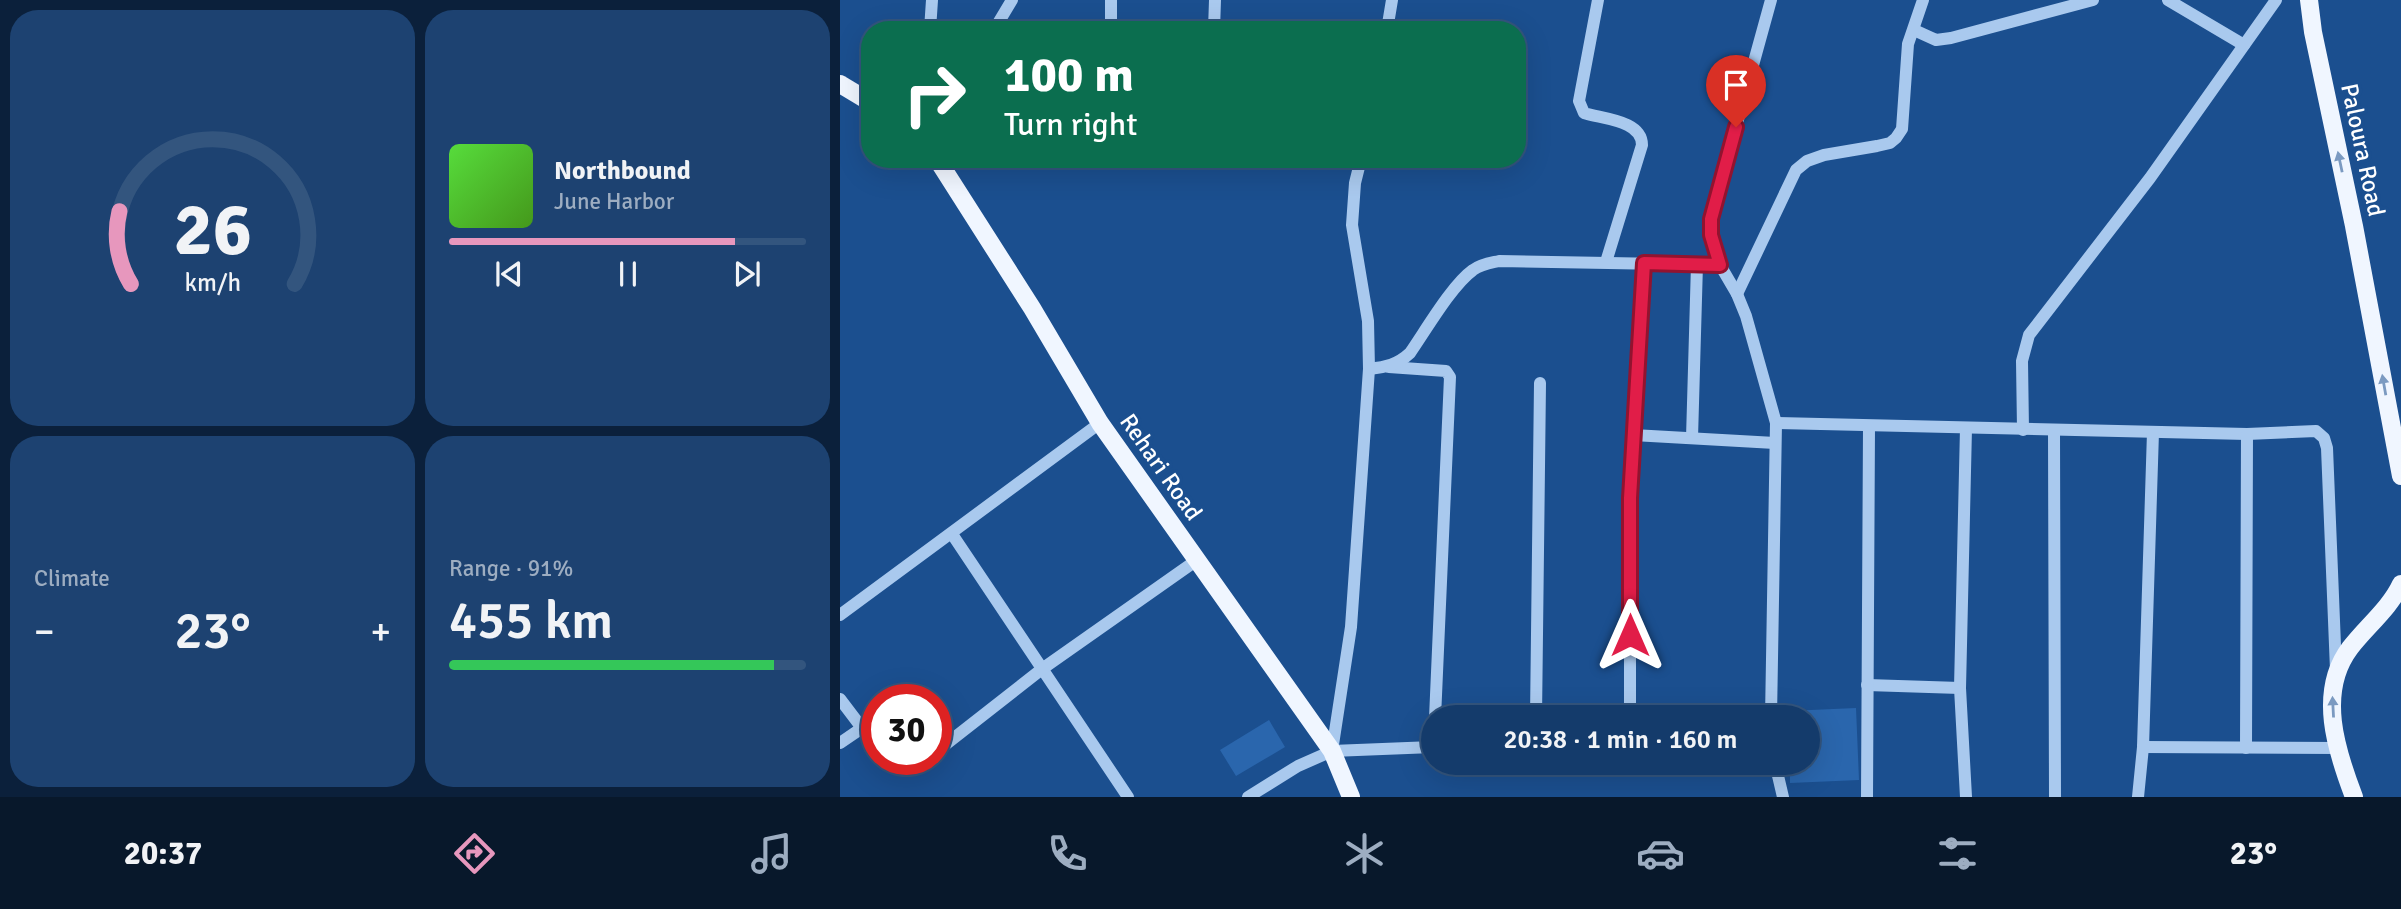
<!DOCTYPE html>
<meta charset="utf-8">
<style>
:root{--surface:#143b6b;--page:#1d4271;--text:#f1f3f6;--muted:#9dadc1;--line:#33557e;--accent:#e797bd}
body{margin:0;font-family:Signika,sans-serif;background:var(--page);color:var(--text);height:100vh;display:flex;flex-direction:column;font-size:26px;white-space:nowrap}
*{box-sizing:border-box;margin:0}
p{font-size:23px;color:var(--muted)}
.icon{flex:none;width:38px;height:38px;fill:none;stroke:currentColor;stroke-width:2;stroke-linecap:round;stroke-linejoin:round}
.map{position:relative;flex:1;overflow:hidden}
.panel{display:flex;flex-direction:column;gap:10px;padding:10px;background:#0b203b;width:840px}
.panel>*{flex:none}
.banner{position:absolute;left:21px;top:21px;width:665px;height:147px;border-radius:28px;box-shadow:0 7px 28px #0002,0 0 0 2px var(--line);background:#0b6e4f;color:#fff;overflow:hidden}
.speed{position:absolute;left:21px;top:684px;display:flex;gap:14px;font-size:35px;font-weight:700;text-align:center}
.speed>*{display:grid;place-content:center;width:91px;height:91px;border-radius:50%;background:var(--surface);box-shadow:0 7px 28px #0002,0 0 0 2px var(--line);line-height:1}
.speed .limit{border:10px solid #d22;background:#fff;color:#111}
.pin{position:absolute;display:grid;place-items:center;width:60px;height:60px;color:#fff;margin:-72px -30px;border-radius:50% 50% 50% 0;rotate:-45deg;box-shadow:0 0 7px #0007}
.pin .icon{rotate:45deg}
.me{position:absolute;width:77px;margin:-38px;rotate:0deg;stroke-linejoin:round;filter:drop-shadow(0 0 5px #0008)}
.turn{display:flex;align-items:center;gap:24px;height:147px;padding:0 28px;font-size:32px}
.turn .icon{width:91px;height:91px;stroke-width:2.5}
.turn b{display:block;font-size:49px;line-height:60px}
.big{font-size:52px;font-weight:600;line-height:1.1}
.panel .card{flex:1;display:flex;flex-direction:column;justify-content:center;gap:10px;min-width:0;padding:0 24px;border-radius:28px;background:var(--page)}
.panel .dial{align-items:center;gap:0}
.dial svg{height:182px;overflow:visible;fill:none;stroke:var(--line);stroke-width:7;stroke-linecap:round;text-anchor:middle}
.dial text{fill:var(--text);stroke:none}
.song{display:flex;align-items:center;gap:21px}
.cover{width:84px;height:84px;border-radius:10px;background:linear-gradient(135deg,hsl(110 70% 55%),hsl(100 70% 35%))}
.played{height:7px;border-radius:4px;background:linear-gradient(90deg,var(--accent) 80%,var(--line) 80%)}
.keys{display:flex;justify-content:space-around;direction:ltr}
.heat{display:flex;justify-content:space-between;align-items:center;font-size:38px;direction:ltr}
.charge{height:10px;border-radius:5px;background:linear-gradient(90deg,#34c759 91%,var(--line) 0)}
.panel .tiles{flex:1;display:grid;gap:10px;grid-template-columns:repeat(2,1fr)}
.trip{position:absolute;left:581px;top:705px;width:399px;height:70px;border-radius:35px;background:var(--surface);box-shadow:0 7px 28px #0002,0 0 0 2px var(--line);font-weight:600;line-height:70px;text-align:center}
.tabs{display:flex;height:112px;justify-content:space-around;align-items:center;background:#08182b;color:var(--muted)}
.tabs .icon{width:49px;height:49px}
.tabs .selected{color:var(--accent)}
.tabs b{font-size:32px;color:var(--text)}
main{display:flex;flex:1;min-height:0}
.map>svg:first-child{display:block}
.building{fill:#2a66ad}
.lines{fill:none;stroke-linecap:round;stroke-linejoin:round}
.minor{stroke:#a9c9ee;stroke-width:12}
.major{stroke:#f0f6ff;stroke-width:18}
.oneway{fill:#7b9ac1}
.route-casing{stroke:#92132f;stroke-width:18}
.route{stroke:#e11d48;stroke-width:12}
.labels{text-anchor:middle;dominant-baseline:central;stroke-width:7;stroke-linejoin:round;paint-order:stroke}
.street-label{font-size:24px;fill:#fff;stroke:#1b4f8f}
</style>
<main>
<section class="panel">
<div class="tiles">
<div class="card dial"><svg viewBox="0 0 100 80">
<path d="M14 69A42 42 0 1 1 86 69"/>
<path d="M14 69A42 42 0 0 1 9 37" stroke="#e797bd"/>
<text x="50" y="56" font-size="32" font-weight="700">26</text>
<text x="50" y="72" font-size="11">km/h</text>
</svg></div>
<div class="card">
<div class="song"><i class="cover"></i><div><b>Northbound</b><p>June Harbor</p></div></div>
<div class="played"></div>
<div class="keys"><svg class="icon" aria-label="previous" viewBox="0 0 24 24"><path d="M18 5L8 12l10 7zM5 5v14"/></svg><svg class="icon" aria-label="pause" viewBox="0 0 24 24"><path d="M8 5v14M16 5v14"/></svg><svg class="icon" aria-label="next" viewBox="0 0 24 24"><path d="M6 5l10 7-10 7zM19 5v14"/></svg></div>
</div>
<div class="card"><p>Climate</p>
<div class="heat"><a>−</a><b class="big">23°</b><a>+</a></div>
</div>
<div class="card"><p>Range · 91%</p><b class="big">455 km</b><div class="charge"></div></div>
</div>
</section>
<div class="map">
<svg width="1561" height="797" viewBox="0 0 1561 797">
<rect width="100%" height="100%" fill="#1b4f8f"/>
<g class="building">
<polygon points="1016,708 1019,780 950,783 950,763 968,763 968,718 948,718 948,711"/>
<polygon points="429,720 445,747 396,776 380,750"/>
</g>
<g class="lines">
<g class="minor">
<polyline points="271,0 271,30"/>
<path d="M758,0L739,101L744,113C762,119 802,120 802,145L766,262"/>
<polyline points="1328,0 1404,45"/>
<polyline points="90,30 92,0"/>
<polyline points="154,30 172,0"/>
<polyline points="374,30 375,0"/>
<polyline points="547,30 552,0"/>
<polyline points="1074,30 1096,40 1111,38 1253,0"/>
<polyline points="897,294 956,170 967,161 984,155 1037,146 1050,143 1056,138 1062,129 1068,44 1083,0"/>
<polyline points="549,367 606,371 610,377 595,718"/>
<path d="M529,369C546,367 557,365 570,353C586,330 612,285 633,270C641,264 650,263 659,261L880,265"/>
<polyline points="936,423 1407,434 1476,431 1484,438 1487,448 1496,670"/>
<polyline points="1126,428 1120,688 1126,797"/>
<polyline points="1183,430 1182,361 1189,335 1310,178 1436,0"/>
<polyline points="1214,431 1215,797"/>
<polyline points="793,435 935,443"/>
<polyline points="852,438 857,264"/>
<polyline points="112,534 288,797"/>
<polyline points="0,615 260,423"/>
<polyline points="1027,685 1120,688"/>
<polyline points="0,699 22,728 37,742"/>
<polyline points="696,718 700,383"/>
<polyline points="790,718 790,498 804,263"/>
<polyline points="931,718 936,423 906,316 897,294 880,265 871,235 875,203 931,0"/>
<polyline points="0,743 22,728"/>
<polyline points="1303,747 1497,748"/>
<polyline points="1406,748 1407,434"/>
<polyline points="492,751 511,627 529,369 528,321 512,225 515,183 521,159"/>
<polyline points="96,752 202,669 357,560"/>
<polyline points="59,760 71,763 83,760"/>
<polyline points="935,763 943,797"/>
<polyline points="408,797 458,766 492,751 593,747"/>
<polyline points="1027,797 1029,427"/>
<polyline points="1298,797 1303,747 1313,432"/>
</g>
<g class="major">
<polyline points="1469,0 1473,32 1514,226 1561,476"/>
<polyline points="0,84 30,102"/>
<polyline points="97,159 192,308 260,423 492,751 511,797"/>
<path d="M1514,797C1496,750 1477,692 1510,648C1526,627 1550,608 1561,584"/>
</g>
</g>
<defs><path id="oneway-solid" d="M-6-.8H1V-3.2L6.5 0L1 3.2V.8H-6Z" transform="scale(1.75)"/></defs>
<g class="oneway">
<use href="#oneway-solid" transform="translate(1500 162) rotate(-102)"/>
<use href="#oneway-solid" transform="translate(1544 385) rotate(-100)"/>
<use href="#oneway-solid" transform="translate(1493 707) rotate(-93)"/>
</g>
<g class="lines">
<defs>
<polyline id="route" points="790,635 790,498 804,263 880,265 871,235 871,219 896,127"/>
</defs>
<use href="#route" class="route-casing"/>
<use href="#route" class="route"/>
</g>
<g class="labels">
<g class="street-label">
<text transform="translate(1523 150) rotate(78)">Paloura Road</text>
<text transform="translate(321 467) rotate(55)">Rehari Road</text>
</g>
</g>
</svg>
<div class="speed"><div class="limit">30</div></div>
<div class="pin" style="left:896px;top:127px;background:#d93025"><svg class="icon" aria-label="arrive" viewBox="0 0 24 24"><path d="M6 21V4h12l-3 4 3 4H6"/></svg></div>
<svg class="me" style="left:790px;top:635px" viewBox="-20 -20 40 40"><path d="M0-17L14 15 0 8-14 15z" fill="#e11d48" stroke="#fff" stroke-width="4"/></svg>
<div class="trip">20:38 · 1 min · 160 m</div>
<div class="banner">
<div class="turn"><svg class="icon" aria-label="right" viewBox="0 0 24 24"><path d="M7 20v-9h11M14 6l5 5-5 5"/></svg><div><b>100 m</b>Turn right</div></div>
</div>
</div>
</main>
<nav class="tabs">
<b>20:37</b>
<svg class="icon selected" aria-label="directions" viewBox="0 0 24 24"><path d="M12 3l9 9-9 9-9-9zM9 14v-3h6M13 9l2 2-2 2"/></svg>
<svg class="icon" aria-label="music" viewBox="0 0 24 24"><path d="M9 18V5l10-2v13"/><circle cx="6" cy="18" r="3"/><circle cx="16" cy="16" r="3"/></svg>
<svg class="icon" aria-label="phone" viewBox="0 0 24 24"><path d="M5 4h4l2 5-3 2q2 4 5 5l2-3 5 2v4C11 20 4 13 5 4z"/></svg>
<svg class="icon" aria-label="climate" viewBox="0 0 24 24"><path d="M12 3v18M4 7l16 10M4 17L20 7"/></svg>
<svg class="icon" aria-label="car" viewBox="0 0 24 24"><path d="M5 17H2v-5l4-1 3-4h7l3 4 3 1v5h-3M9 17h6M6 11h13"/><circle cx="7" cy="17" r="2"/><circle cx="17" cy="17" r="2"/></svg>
<svg class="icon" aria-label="filters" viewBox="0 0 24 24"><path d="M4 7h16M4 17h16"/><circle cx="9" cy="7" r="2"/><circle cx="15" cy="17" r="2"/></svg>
<b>23°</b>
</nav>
